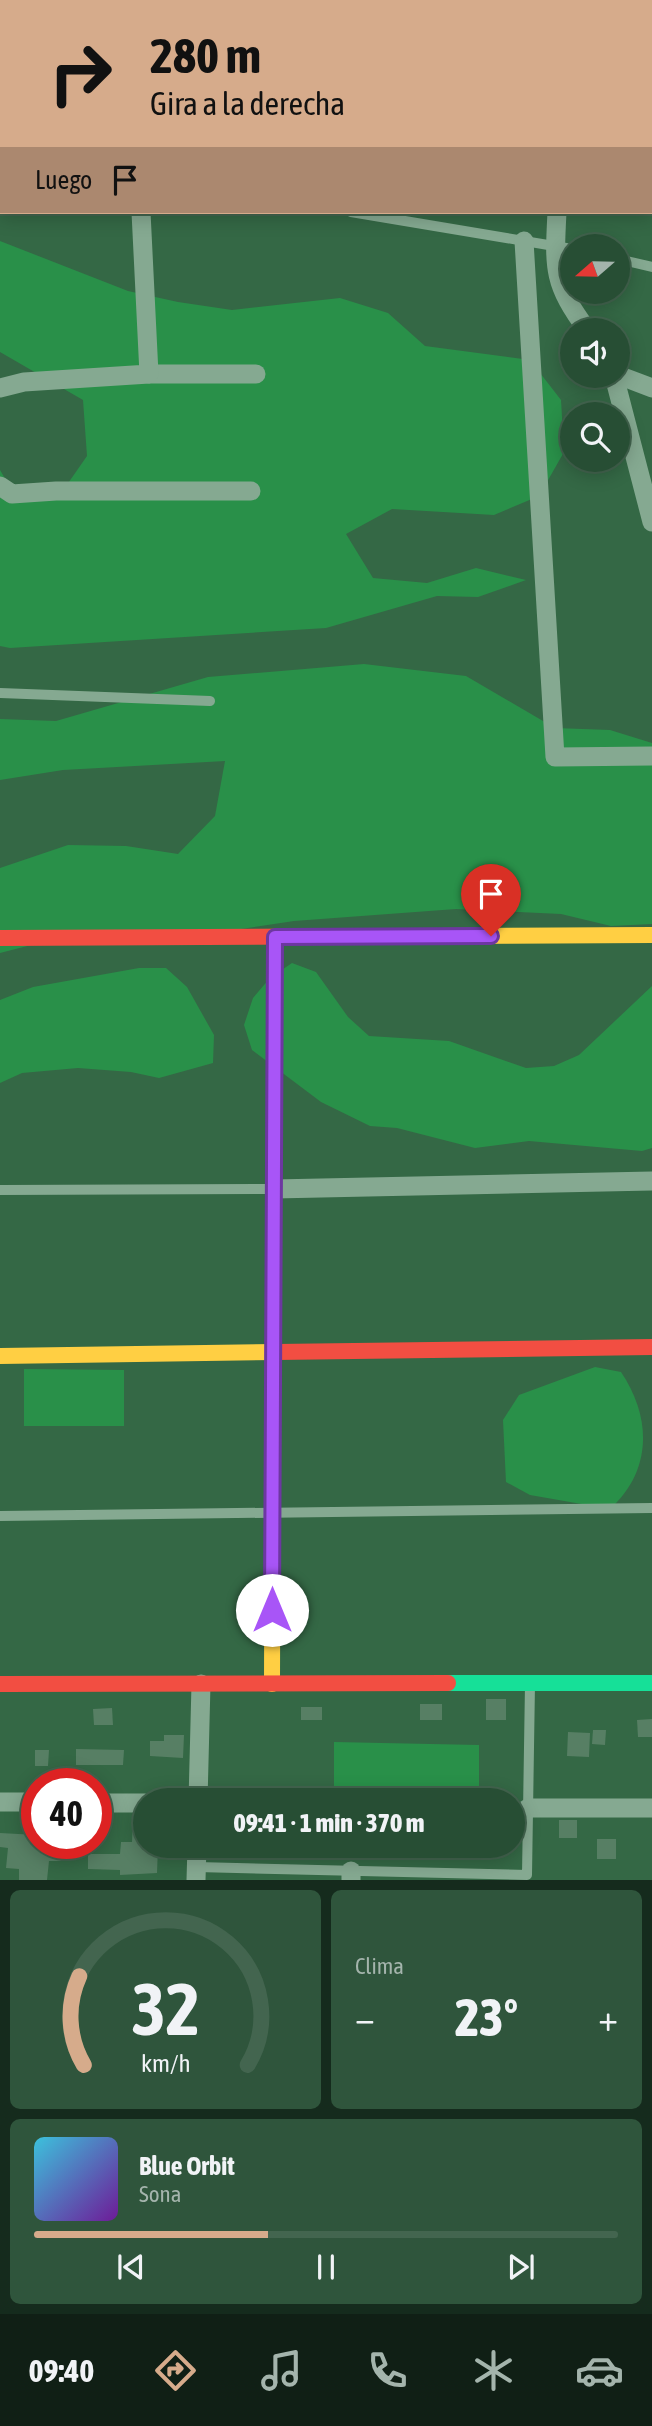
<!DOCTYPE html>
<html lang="es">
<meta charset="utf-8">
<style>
:root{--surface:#274e34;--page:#2f553c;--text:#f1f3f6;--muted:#a4b4ac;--line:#43654f;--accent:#d6ab8b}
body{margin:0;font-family:"Asap Condensed",sans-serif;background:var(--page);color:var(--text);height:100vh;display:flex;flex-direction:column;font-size:26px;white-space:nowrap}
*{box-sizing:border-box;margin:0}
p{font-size:23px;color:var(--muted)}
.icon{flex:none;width:38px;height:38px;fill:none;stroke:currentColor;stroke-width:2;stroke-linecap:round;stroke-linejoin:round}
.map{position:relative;height:1880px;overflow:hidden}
.panel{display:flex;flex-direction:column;gap:10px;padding:10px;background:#152b1d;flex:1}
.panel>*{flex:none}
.hud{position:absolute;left:0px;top:0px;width:653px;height:214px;box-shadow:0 4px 18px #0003,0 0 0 2px var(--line);background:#d6ab8b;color:#111;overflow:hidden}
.needle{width:46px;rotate:250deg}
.controls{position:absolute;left:560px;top:234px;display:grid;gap:14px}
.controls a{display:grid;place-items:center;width:70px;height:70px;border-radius:50%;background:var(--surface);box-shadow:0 4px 18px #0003,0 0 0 2px var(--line);font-size:35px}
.speed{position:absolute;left:21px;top:1768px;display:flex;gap:14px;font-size:35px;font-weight:700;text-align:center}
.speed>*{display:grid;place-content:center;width:91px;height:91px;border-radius:50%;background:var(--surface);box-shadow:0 4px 18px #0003,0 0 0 2px var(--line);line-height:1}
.speed .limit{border:10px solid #d22;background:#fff;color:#111}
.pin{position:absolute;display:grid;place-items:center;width:60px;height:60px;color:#fff;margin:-72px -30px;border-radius:50% 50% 50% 0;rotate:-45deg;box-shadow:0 0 7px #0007}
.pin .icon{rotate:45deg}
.me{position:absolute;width:77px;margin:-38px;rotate:0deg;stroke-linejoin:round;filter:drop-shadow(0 0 5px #0008)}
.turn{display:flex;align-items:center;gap:24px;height:147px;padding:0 35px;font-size:32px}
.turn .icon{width:91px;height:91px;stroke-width:2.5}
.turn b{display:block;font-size:49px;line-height:60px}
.then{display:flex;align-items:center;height:66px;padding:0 35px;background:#0003;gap:14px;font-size:26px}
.big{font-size:52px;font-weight:800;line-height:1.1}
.panel .tile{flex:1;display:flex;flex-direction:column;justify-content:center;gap:10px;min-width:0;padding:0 24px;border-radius:10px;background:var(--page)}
.panel .dial{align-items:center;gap:0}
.dial svg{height:182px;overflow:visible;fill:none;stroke:var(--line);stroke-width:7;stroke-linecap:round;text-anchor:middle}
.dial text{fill:var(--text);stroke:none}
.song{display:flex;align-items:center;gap:21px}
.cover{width:84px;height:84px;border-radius:10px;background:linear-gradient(135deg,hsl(190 70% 55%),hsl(280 70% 35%))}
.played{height:7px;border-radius:4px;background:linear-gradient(90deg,var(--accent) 40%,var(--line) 40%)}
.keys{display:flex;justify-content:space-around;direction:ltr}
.heat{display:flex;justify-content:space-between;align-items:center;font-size:38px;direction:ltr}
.panel .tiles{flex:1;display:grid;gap:10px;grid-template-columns:1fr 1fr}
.tile:last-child{grid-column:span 2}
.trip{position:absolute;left:133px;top:1788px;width:392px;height:70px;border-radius:35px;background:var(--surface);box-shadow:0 4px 18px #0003,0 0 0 2px var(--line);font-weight:800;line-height:70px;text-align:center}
.menu{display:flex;height:112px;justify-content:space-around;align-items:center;background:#101f15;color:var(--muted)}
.menu .icon{width:49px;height:49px}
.menu .current{color:var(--accent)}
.menu b{font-size:32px;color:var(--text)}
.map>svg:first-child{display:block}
.green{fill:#299049}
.building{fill:#577f64}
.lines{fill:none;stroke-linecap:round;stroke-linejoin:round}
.lane{stroke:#85a991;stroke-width:10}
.street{stroke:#85a991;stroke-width:19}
.fast{stroke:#16e098;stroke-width:16}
.slow{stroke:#ffcf43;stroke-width:16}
.jam{stroke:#f24e42;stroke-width:16}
.route-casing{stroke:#6d37a1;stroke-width:18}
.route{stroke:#a855f7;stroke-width:12}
</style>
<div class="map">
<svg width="652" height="1880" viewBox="0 0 652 1880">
<rect width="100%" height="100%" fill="#346845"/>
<g class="green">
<polygon points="0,0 108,2 2,2 2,189"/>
<polygon points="0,241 128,291 178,302 232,310 340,298 388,313 425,346 530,360 561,400 564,452 539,496 494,515 392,509 346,534 373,578 427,583 476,568 526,580 478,597 437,596 326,628 10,648 0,646 0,470 7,482 57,499 87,456 83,400 0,352"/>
<polygon points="364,664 466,676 555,728 610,730 652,743 652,924 611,926 561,914 456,909 294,921 189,937 86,931 0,953 0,868 68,845 126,846 178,854 215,816 225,761 63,770 0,780 0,719 56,721 208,677"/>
<polygon points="292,963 316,972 348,1017 369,1036 449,1041 526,1068 554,1066 579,1055 652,986 652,1148 642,1151 529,1141 475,1148 397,1128 370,1126 321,1102 252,1050 244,1025 253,998 270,978"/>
<polygon points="139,968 166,968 187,987 214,1035 213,1063 159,1078 131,1072 78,1068 22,1073 0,1083 0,1000 33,987"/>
<path d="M595,1367L621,1372C652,1418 652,1471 610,1509L530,1495L506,1482L503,1420L519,1395Z"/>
<polygon points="24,1369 124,1370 124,1426 24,1426"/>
<polygon points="334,1742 479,1745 479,1801 334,1801"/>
</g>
<g class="building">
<rect x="486" y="1699" width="20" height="21"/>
<rect x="420" y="1704" width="22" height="16"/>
<rect x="301" y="1707" width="21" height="13"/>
<polygon points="112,1708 113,1725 94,1725 93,1709"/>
<polygon points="652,1719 652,1737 638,1737 637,1720"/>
<polygon points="593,1730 606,1730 605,1745 592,1744"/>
<polygon points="568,1732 590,1733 589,1757 567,1756"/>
<polygon points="164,1735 184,1735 183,1758 150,1756 150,1741 164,1741"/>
<polygon points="76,1749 124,1750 123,1765 76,1765"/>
<polygon points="35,1750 49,1750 48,1766 35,1766"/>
<polygon points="133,1820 145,1820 145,1846 158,1846 157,1873 120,1875 120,1870 88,1869 88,1854 120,1854 121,1842 132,1842"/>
<rect x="559" y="1820" width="18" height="18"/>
<polygon points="0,1833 37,1835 37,1843 69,1843 69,1861 49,1861 47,1880 19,1880 19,1869 6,1868 8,1848 0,1847"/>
<rect x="597" y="1839" width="19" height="20"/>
</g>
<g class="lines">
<g class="lane">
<polyline points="0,147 2,148"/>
<polyline points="351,212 572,249"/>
<polyline points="618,259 652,267"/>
<polyline points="0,693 210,701"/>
<polyline points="0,1190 272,1189"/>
<polyline points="0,1516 652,1508"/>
<polyline points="197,1867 527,1875 530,1684"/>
</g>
<g class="street">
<polyline points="177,2 177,0"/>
<polyline points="576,2 577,0"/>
<polyline points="651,148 652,148"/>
<path d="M557,212C554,269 553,284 588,331"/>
<polyline points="524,241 555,757 652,756"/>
<polyline points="149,374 256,374"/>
<polyline points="618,375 652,388"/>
<polyline points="614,376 652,522"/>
<polyline points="0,388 24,382 149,374 141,212"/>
<polyline points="0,486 12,494 56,491 251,491"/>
<polyline points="274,1189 652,1181"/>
<polyline points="198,1801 201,1684"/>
<polyline points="0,1802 37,1802"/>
<polyline points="96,1803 145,1803"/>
<polyline points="528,1808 652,1808"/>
<polyline points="196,1880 197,1846"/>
<polyline points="351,1880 351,1871"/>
</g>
<g class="fast">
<polyline points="273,1347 275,937"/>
<polyline points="448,1683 652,1683"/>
</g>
<g class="slow">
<polyline points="435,936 652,935"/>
<polyline points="0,1356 276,1352"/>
<polyline points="272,1684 273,1347"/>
</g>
<g class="jam">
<polyline points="0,938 435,936"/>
<polyline points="276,1352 652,1347"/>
<polyline points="0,1684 448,1683"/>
</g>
</g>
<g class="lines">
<defs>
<polyline id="route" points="272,1610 275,937 491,936"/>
</defs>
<use href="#route" class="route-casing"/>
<use href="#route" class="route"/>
</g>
</svg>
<div class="controls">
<a><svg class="needle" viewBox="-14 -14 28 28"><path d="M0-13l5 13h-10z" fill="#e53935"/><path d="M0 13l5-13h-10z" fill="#a4b4ac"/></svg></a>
<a><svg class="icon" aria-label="sound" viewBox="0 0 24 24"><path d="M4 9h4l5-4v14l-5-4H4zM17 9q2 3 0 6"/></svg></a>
<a><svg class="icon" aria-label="search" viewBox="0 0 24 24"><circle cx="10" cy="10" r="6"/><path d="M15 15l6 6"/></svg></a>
</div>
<div class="speed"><div class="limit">40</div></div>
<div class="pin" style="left:491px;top:936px;background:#d93025"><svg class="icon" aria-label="arrive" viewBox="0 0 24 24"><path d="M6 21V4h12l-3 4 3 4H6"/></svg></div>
<svg class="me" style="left:272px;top:1610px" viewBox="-20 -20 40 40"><circle r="19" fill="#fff"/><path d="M0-13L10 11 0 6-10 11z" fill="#a855f7"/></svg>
<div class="trip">09:41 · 1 min · 370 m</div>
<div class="hud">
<div class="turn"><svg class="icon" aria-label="right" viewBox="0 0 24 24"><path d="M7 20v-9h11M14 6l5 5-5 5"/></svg><div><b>280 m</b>Gira a la derecha</div></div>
<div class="then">Luego<svg class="icon" aria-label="arrive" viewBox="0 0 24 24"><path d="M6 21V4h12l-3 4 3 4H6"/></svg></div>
</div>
</div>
<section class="panel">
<div class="tiles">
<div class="tile dial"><svg viewBox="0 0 100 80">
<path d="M14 69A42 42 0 1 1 86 69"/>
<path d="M14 69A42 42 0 0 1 12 30" stroke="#d6ab8b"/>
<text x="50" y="56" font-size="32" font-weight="700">32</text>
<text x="50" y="72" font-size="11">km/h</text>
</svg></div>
<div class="tile"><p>Clima</p>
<div class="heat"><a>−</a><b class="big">23°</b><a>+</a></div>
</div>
<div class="tile">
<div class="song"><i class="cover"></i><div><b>Blue Orbit</b><p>Sona</p></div></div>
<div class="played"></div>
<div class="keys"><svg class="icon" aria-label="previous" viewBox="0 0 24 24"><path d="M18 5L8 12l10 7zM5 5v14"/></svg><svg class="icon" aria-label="pause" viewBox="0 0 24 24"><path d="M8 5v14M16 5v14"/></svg><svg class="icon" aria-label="next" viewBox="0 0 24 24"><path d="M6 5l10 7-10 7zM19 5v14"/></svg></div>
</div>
</div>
</section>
<nav class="menu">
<b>09:40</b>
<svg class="icon current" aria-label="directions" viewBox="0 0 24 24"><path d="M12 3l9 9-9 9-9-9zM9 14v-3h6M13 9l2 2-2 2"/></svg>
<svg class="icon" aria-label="music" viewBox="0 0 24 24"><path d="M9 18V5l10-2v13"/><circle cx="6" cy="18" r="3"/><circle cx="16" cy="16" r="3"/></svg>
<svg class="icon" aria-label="phone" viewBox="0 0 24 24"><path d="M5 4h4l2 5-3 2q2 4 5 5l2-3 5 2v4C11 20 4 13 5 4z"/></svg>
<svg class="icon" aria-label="climate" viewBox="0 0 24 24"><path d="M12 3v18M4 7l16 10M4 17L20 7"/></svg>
<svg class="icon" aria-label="car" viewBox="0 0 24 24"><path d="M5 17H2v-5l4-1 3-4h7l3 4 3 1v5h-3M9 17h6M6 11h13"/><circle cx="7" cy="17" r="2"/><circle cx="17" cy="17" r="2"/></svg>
</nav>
